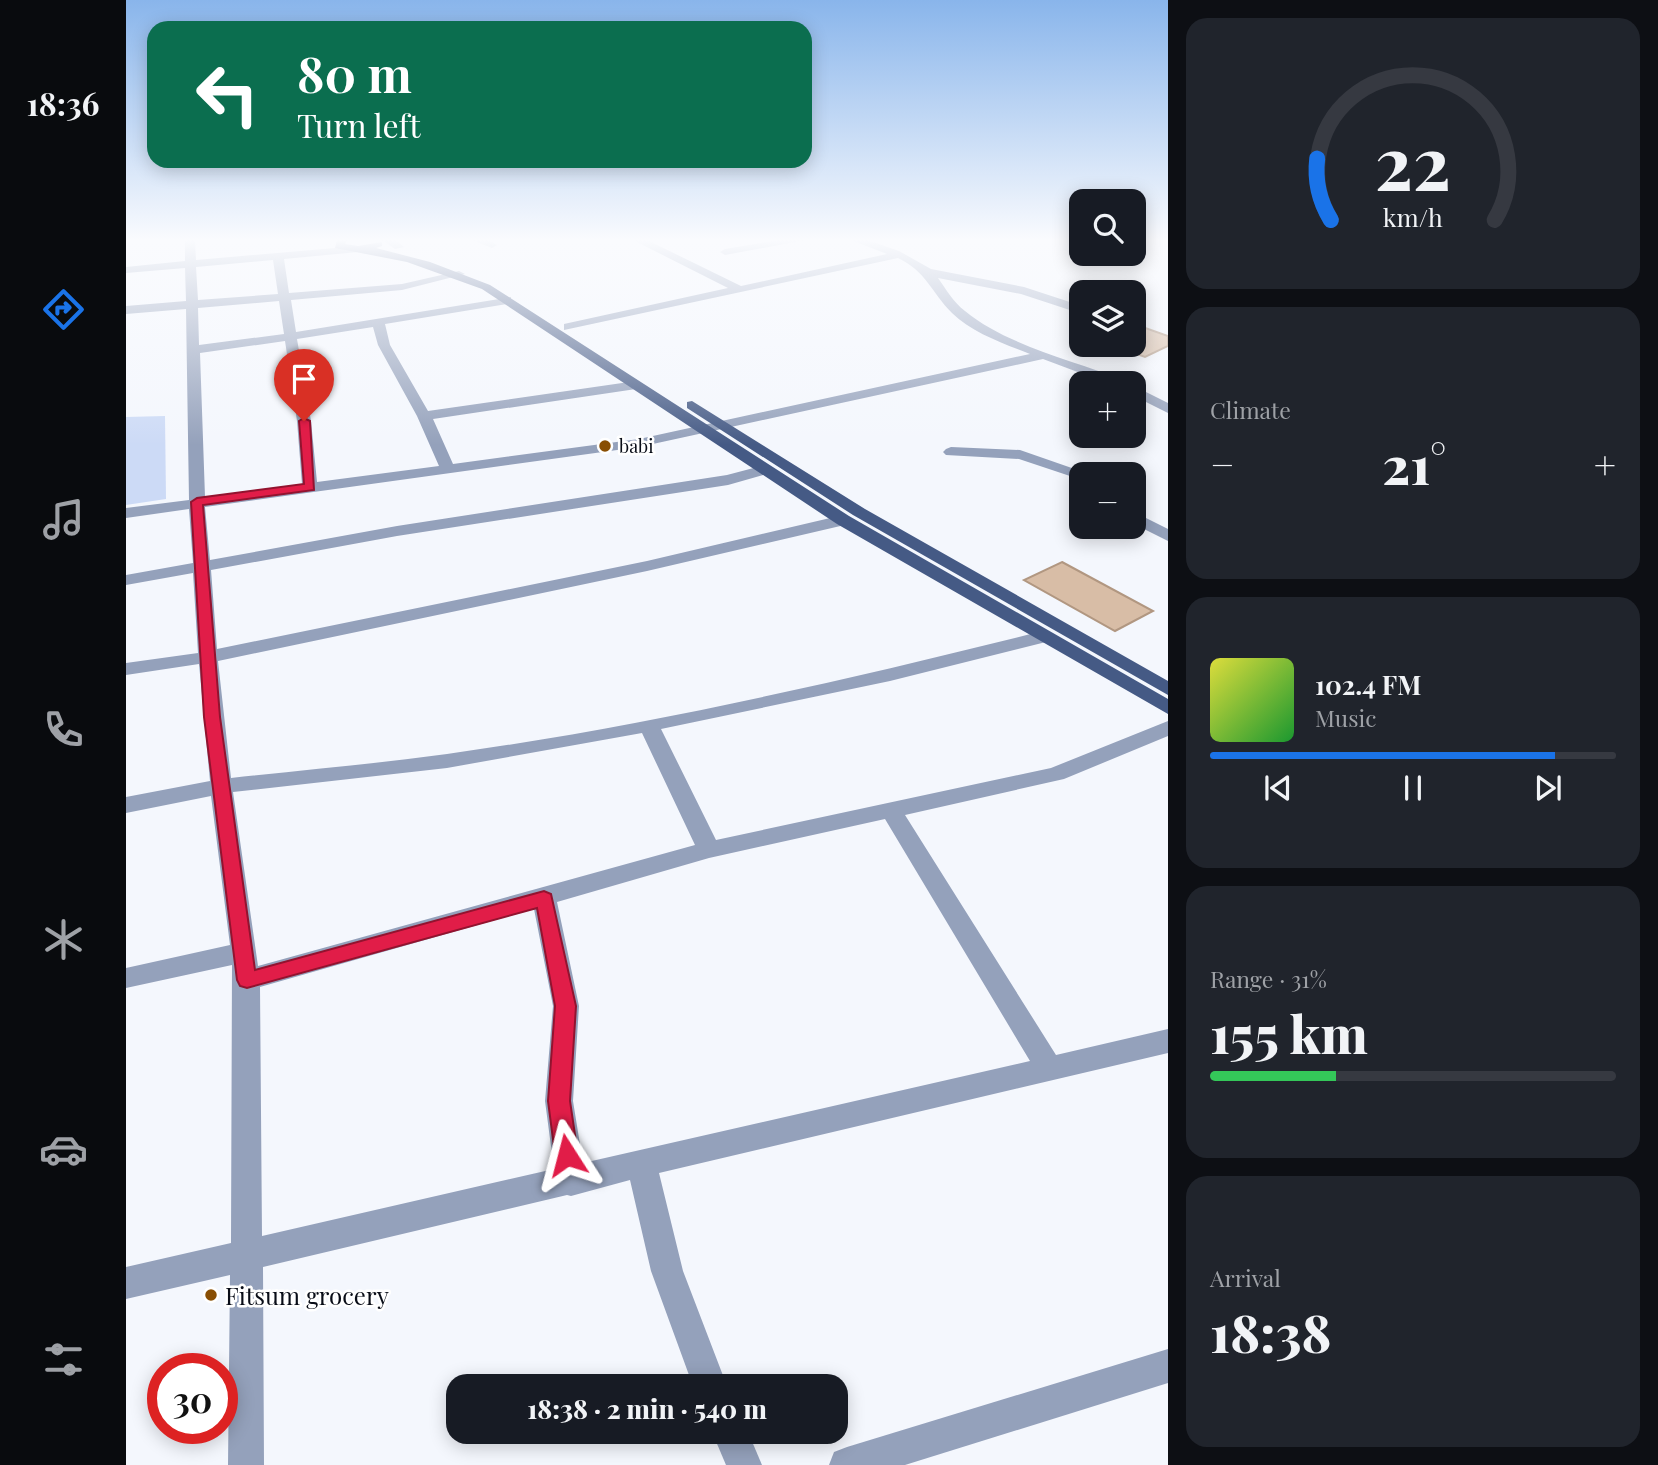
<!DOCTYPE html>
<meta charset="utf-8">
<style>
:root{--surface:#171b24;--page:#20242c;--text:#f1f3f6;--muted:#9ea1a6;--line:#363941;--accent:#1a73e8}
body{margin:0;font-family:"Playfair Display",serif;background:var(--page);color:var(--text);height:100vh;display:flex;flex-direction:column;font-size:26px;white-space:nowrap}
*{box-sizing:border-box;margin:0}
p{font-size:23px;color:var(--muted)}
.icon{flex:none;width:38px;height:38px;fill:none;stroke:currentColor;stroke-width:2;stroke-linecap:round;stroke-linejoin:round}
.map{position:relative;flex:1;overflow:hidden}
.sheet{display:flex;flex-direction:column;gap:18px;padding:18px;background:#0d0f14;width:490px}
.sheet>*{flex:none}
.top-card{position:absolute;left:21px;top:21px;width:665px;height:147px;border-radius:21px;box-shadow:0 4px 18px #0003;background:#0b6e4f;color:#fff;overflow:hidden}
.controls{position:absolute;left:943px;top:189px;display:grid;gap:14px}
.controls a{display:grid;place-items:center;width:77px;height:77px;border-radius:14px;background:var(--surface);box-shadow:0 4px 18px #0003;font-size:35px}
.speed{position:absolute;left:21px;top:1353px;display:flex;gap:14px;font-size:35px;font-weight:700;text-align:center}
.speed>*{display:grid;place-content:center;width:91px;height:91px;border-radius:50%;background:var(--surface);box-shadow:0 4px 18px #0003;line-height:1}
.speed .limit{border:10px solid #d22;background:#fff;color:#111}
.pin{position:absolute;display:grid;place-items:center;width:60px;height:60px;color:#fff;margin:-72px -30px;border-radius:50% 50% 50% 0;rotate:-45deg;box-shadow:0 0 7px #0007}
.pin .icon{rotate:45deg}
.me{position:absolute;width:77px;margin:-38px;rotate:351deg;stroke-linejoin:round;filter:drop-shadow(0 0 5px #0008)}
.turn{display:flex;align-items:center;gap:24px;height:147px;padding:0 35px;font-size:32px}
.turn .icon{width:91px;height:91px;stroke-width:2.5}
.turn b{display:block;font-size:49px;line-height:60px}
.big{font-size:52px;font-weight:800;line-height:1.1}
.sheet .tile{flex:1;display:flex;flex-direction:column;justify-content:center;gap:10px;min-width:0;padding:0 24px;border-radius:21px;background:var(--page)}
.sheet .dial{align-items:center;gap:0}
.dial svg{height:182px;overflow:visible;fill:none;stroke:var(--line);stroke-width:7;stroke-linecap:round;text-anchor:middle}
.dial text{fill:var(--text);stroke:none}
.song{display:flex;align-items:center;gap:21px}
.cover{width:84px;height:84px;border-radius:10px;background:linear-gradient(135deg,hsl(60 70% 55%),hsl(130 70% 35%))}
.played{height:7px;border-radius:4px;background:linear-gradient(90deg,var(--accent) 85%,var(--line) 85%)}
.keys{display:flex;justify-content:space-around;direction:ltr}
.heat{display:flex;justify-content:space-between;align-items:center;font-size:38px;direction:ltr}
.charge{height:10px;border-radius:5px;background:linear-gradient(90deg,#34c759 31%,var(--line) 0)}
.trip{position:absolute;left:320px;top:1374px;width:402px;height:70px;border-radius:21px;background:var(--surface);box-shadow:0 4px 18px #0003;font-weight:800;line-height:70px;text-align:center}
main{display:flex;flex:1;min-height:0}
.menu{display:flex;flex-direction:column;width:126px;justify-content:space-around;align-items:center;background:#090b0e;color:var(--muted)}
.menu .icon{width:49px;height:49px}
.menu .on{color:var(--accent)}
.menu b{font-size:32px;color:var(--text)}
.map>svg:first-child{display:block}
.green{fill:#ccdaf6}
.building{fill:#d8bda6;stroke:#b19781;stroke-width:2}
.lines{fill:none;stroke-linecap:round;stroke-linejoin:round}
.minor{fill:#94a1bb;fill-rule:evenodd}
.major{fill:#455a85;fill-rule:evenodd}
.route{fill:#e11d48;stroke:#92132f;stroke-width:2}
.poi-dot{fill:#884e03;stroke:#fff;stroke-width:2.5}
.labels{text-anchor:middle;dominant-baseline:central;stroke-width:5;stroke-linejoin:round;paint-order:stroke}
.far-poi-label{font-size:18px;fill:#090d17;stroke:#fff;text-anchor:start}
.near-poi-label{font-size:24px;fill:#090d17;stroke:#fff;text-anchor:start}
</style>
<main>
<nav class="menu">
<b>18:36</b>
<svg class="icon on" aria-label="directions" viewBox="0 0 24 24"><path d="M12 3l9 9-9 9-9-9zM9 14v-3h6M13 9l2 2-2 2"/></svg>
<svg class="icon" aria-label="music" viewBox="0 0 24 24"><path d="M9 18V5l10-2v13"/><circle cx="6" cy="18" r="3"/><circle cx="16" cy="16" r="3"/></svg>
<svg class="icon" aria-label="phone" viewBox="0 0 24 24"><path d="M5 4h4l2 5-3 2q2 4 5 5l2-3 5 2v4C11 20 4 13 5 4z"/></svg>
<svg class="icon" aria-label="climate" viewBox="0 0 24 24"><path d="M12 3v18M4 7l16 10M4 17L20 7"/></svg>
<svg class="icon" aria-label="car" viewBox="0 0 24 24"><path d="M5 17H2v-5l4-1 3-4h7l3 4 3 1v5h-3M9 17h6M6 11h13"/><circle cx="7" cy="17" r="2"/><circle cx="17" cy="17" r="2"/></svg>
<svg class="icon" aria-label="filters" viewBox="0 0 24 24"><path d="M4 7h16M4 17h16"/><circle cx="9" cy="7" r="2"/><circle cx="15" cy="17" r="2"/></svg>
</nav>
<div class="map">
<svg width="1042" height="1465" viewBox="0 0 1042 1465">
<rect width="100%" height="100%" fill="#f4f7fd"/>
<polygon class="green" points="39,416 40,499 0,505 0,417"/>
<g class="building">
<polygon points="1008,324 1042,336 1042,346 1019,357 1008,353"/>
<polygon points="936,562 1027,611 989,631 898,580"/>
</g>
<g class="lines">
<g class="minor">
<path d="M59,240H69L70,260L232,246L237,249L232,252L158,259L163,293L276,284L333,271L339,274L276,290L165,300L170,332L385,297V303L381,304L259,324L264,345L302,411L510,381L517,385L510,389L307,419L327,464L513,439L904,354C879,344 846,333 826,313C805,292 801,272 772,258L438,330V324L602,288L507,240H521L615,286L761,254L725,240H741L773,251L805,269L898,287L956,306V314L895,294L812,278C820,289 827,302 839,311C880,345 948,361 998,380L1000,383H981L917,359L513,447L79,507L84,560L271,526L601,475L639,465L647,470L644,473L602,485L271,536L85,570L91,649L521,561L717,515L725,520L723,524L521,571L92,661L105,778C177,770 249,764 321,754C521,726 721,680 917,631L924,633L926,637L924,641L764,681L535,729L590,840L925,768L1042,721V736L938,779L779,815L930,1055L1042,1029V1053L533,1173L557,1271L601,1386H567L525,1271L504,1180L445,1196L441,1195L137,1267L138,1465H102L104,1275L0,1299V1267L105,1243L106,965L0,988V968L104,945L85,796L0,813V797L84,781L73,664L0,675V663L72,653L67,573L0,585V575L67,563L63,509L0,518V508L63,500L60,309L0,314V306L60,301L59,268L0,273V267L59,261ZM147,260L152,294L72,300L70,267ZM153,301L158,334L73,345L72,308ZM247,327L252,345L291,416L313,466L191,482L185,421L171,339ZM159,341L171,421L176,484L79,497L74,353ZM516,733L569,845L132,966L107,792L321,768ZM759,819L904,1061L457,1163L447,1101L453,1006L431,902L583,858ZM408,909L427,1006L419,1101L428,1169L136,1236L134,987Z"/>
<polygon points="256,240 269,240 278,247 269,249"/>
<polygon points="346,240 362,240 371,245 366,248"/>
<polygon points="653,240 680,240 599,255 594,252 599,249"/>
<polygon points="1008,386 1042,403 1042,413 1008,396"/>
<polygon points="825,447 894,450 963,474 956,474 956,480 893,459 820,455 817,452 820,449"/>
<polygon points="1008,512 1042,529 1042,541 1008,524"/>
<polygon points="1042,1349 1042,1383 779,1465 703,1465 708,1452 721,1447"/>
<polygon points="586,1432 622,1432 636,1465 600,1465"/>
</g>
<g class="major">
<polygon points="211,240 221,240 219,244 232,246 256,242 256,246 250,248 304,262 364,285 723,516 1042,699 1042,714 711,524 356,289 281,262 209,248"/>
<polygon points="566,401 739,509 1042,681 1042,695 727,515 561,408 561,402"/>
</g>
</g>
<linearGradient id="sky" x2="0" y2="1"><stop stop-color="#89b5eb"/><stop offset="0.54" stop-color="#fafbfe"/><stop offset="1" stop-color="#fafbfe" stop-opacity="0"/></linearGradient>
<rect width="1042" height="445" fill="url(#sky)"/>
<polygon class="route" points="178,418 184,421 188,490 77,505 94,717 129,970 418,891 425,894 450,1006 444,1101 452,1155 449,1162 441,1165 433,1162 429,1155 422,1101 429,1006 411,908 121,988 114,986 111,980 78,717 65,502 71,498 178,484 173,421"/>
<g class="poi-dot">
<circle cx="479" cy="446" r="7"/>
<circle cx="85" cy="1295" r="7"/>
</g>
<g class="labels">
<g class="far-poi-label">
<text x="493" y="446">babi</text>
</g>
<g class="near-poi-label">
<text x="99" y="1295">Fitsum grocery</text>
</g>
</g>
</svg>
<div class="controls">
<a><svg class="icon" aria-label="search" viewBox="0 0 24 24"><circle cx="10" cy="10" r="6"/><path d="M15 15l6 6"/></svg></a>
<a><svg class="icon" aria-label="layers" viewBox="0 0 24 24"><path d="M12 4l9 5-9 5-9-5zM3 14l9 5 9-5"/></svg></a>
<a>+</a>
<a>−</a>
</div>
<div class="speed"><div class="limit">30</div></div>
<div class="pin" style="left:178px;top:421px;background:#d93025"><svg class="icon" aria-label="arrive" viewBox="0 0 24 24"><path d="M6 21V4h12l-3 4 3 4H6"/></svg></div>
<svg class="me" style="left:441px;top:1155px" viewBox="-20 -20 40 40"><path d="M0-17L14 15 0 8-14 15z" fill="#e11d48" stroke="#fff" stroke-width="4"/></svg>
<div class="trip">18:38 · 2 min · 540 m</div>
<div class="top-card">
<div class="turn"><svg class="icon" aria-label="left" viewBox="0 0 24 24"><path d="M17 20v-9H6M10 6l-5 5 5 5"/></svg><div><b>80 m</b>Turn left</div></div>
</div>
</div>
<section class="sheet">
<div class="tile dial"><svg viewBox="0 0 100 80">
<path d="M14 69A42 42 0 1 1 86 69"/>
<path d="M14 69A42 42 0 0 1 8 42" stroke="#1a73e8"/>
<text x="50" y="56" font-size="32" font-weight="700">22</text>
<text x="50" y="72" font-size="11">km/h</text>
</svg></div>
<div class="tile"><p>Climate</p>
<div class="heat"><a>−</a><b class="big">21°</b><a>+</a></div>
</div>
<div class="tile">
<div class="song"><i class="cover"></i><div><b>102.4 FM</b><p>Music</p></div></div>
<div class="played"></div>
<div class="keys"><svg class="icon" aria-label="previous" viewBox="0 0 24 24"><path d="M18 5L8 12l10 7zM5 5v14"/></svg><svg class="icon" aria-label="pause" viewBox="0 0 24 24"><path d="M8 5v14M16 5v14"/></svg><svg class="icon" aria-label="next" viewBox="0 0 24 24"><path d="M6 5l10 7-10 7zM19 5v14"/></svg></div>
</div>
<div class="tile"><p>Range · 31%</p><b class="big">155 km</b><div class="charge"></div></div>
<div class="tile"><p>Arrival</p><b class="big">18:38</b></div>
</section>
</main>
